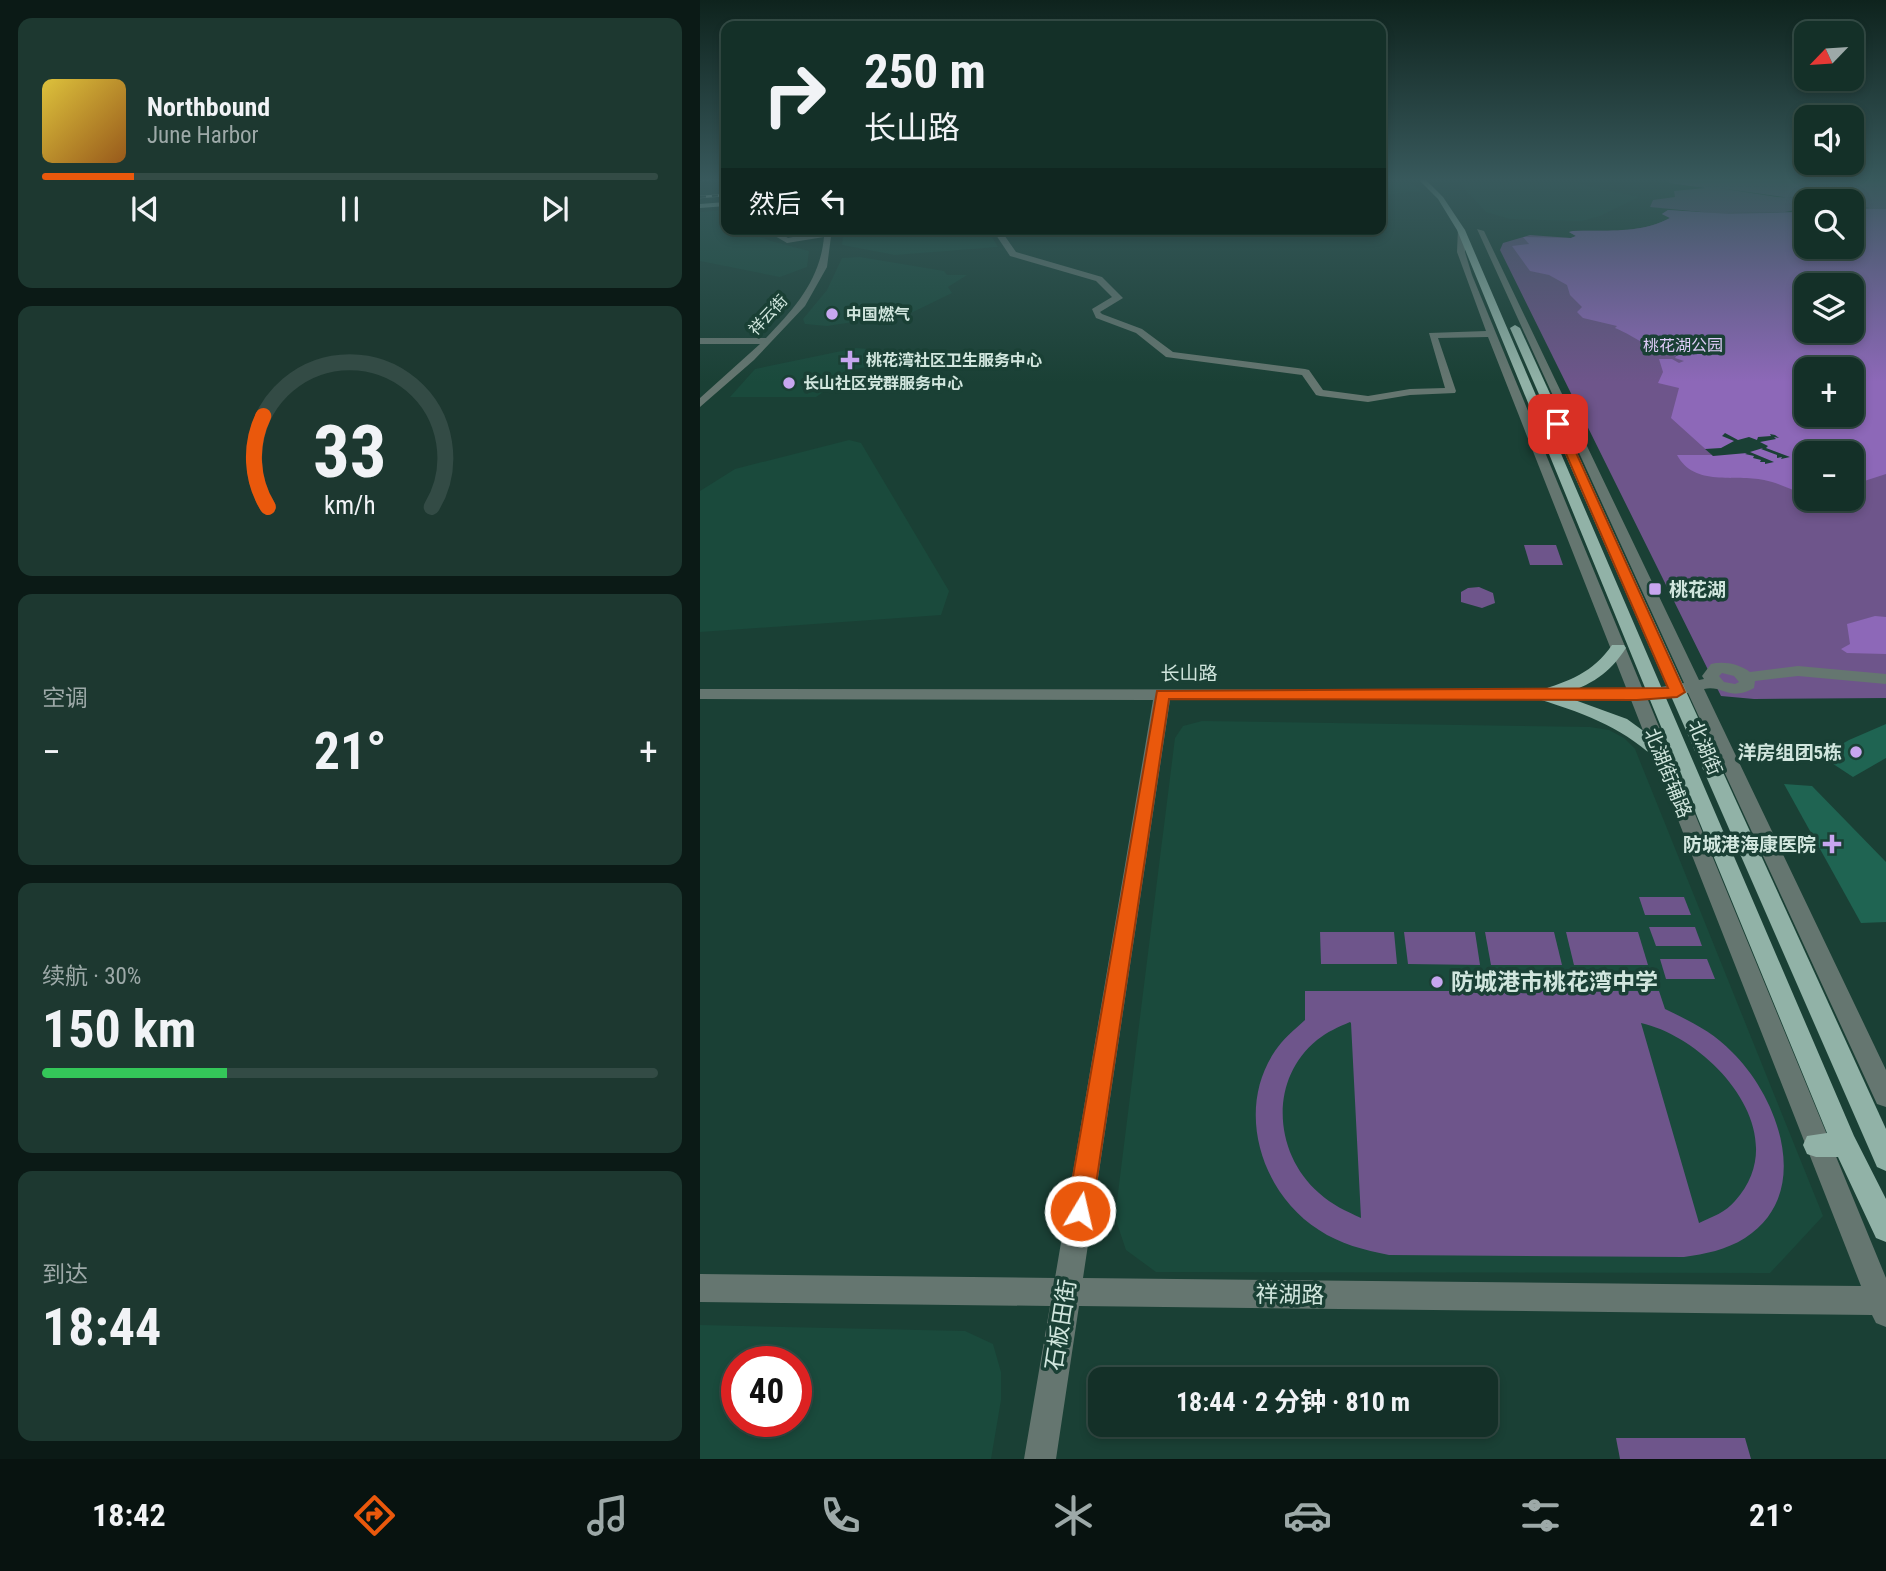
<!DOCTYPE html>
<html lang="zh">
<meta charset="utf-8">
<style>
:root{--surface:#143028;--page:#1d3830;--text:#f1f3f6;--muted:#9da9a8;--line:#334b45;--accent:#ea580c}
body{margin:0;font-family:"Roboto Condensed","Noto Sans SC",sans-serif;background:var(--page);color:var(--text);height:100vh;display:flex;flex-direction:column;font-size:26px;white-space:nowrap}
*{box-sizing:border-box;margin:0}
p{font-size:23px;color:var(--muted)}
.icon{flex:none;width:38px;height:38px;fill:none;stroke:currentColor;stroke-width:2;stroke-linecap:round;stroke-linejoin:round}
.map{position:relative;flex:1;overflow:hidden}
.drawer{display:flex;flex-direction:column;gap:18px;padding:18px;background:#0b1a16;width:700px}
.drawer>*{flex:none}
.guide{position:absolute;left:21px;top:21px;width:665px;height:214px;border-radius:14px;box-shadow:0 4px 10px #0003,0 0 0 2px var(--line);background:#143028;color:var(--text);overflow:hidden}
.needle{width:46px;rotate:245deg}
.buttons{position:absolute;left:1094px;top:21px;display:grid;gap:14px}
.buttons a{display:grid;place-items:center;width:70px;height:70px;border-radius:14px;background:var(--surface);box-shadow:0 4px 10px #0003,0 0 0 2px var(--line);font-size:35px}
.speed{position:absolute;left:21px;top:1346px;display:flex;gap:14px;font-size:35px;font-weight:700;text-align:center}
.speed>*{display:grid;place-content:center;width:91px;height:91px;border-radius:50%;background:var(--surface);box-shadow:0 4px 10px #0003,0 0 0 2px var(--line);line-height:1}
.speed .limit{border:10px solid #d22;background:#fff;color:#111}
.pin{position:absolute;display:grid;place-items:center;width:60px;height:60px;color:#fff;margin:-30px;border-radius:14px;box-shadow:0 4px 10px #0006}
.me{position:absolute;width:77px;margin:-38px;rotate:9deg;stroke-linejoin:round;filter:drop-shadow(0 0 5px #0008)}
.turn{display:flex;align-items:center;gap:24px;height:147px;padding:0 28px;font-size:32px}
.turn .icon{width:91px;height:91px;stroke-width:2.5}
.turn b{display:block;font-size:49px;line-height:60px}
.then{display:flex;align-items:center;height:66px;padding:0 28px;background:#0003;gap:14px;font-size:26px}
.big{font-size:52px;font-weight:700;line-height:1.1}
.drawer .card{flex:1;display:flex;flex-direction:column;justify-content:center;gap:10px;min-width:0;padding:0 24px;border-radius:14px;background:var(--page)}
.drawer .dial{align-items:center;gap:0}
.dial svg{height:182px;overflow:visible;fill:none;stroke:var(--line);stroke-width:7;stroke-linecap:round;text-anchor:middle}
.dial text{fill:var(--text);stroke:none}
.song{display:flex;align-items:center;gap:21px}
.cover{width:84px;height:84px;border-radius:10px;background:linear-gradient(135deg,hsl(50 70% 55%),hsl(30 70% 35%))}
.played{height:7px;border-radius:4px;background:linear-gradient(90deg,var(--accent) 15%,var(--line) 15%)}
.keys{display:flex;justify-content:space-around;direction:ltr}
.heat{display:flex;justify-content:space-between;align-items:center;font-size:38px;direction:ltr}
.charge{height:10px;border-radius:5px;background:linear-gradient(90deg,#34c759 30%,var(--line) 0)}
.trip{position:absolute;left:388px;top:1367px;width:410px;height:70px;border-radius:14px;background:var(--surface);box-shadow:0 4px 10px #0003,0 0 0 2px var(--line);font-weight:700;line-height:70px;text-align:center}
.dock{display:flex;height:112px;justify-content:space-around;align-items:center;background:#081310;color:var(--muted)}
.dock .icon{width:49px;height:49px}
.dock .current{color:var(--accent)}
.dock b{font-size:32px;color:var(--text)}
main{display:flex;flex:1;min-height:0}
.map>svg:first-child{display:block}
.built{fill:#1a4a3c;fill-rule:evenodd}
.green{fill:#6e558b;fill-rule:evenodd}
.water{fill:#8d68b8;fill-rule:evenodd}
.pier{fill:#1a4035}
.building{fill:#1f6452}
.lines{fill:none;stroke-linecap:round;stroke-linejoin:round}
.minor{fill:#657670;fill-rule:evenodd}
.major{fill:#91b2a7;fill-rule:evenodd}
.rail-casing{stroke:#bad1c9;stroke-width:2.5}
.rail{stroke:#1a4035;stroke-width:2;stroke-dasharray:6;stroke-linecap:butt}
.route{fill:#ea580c;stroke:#983908;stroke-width:2}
.poi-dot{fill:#c7a6ef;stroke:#1a4035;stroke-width:2.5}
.labels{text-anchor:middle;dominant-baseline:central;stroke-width:7;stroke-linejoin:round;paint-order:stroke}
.far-poi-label{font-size:16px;font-weight:bold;fill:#d1e6de;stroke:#1a4035;text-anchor:start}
.far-street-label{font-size:16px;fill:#d1e6de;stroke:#1a4035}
.far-park-label{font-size:16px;fill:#deccf7;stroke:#1a4035}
.poi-label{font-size:19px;font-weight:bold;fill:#d1e6de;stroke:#1a4035;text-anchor:end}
.street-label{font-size:19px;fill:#d1e6de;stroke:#1a4035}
.near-poi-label{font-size:23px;font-weight:bold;fill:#d1e6de;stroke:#1a4035;text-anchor:start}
.near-street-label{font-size:23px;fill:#d1e6de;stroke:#1a4035}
</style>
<main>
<section class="drawer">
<div class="card">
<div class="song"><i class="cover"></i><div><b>Northbound</b><p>June Harbor</p></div></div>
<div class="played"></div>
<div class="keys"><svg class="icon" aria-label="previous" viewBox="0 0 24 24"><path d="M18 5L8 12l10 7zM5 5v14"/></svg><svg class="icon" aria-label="pause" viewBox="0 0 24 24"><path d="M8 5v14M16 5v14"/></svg><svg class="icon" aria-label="next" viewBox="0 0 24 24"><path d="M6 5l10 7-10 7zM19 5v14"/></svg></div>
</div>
<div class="card dial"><svg viewBox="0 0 100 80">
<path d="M14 69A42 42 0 1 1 86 69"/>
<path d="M14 69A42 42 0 0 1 12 29" stroke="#ea580c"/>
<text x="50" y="56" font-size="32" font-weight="700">33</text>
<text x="50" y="72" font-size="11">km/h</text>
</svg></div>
<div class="card"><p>空调</p>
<div class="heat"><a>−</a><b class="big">21°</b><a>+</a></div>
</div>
<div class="card"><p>续航 · 30%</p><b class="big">150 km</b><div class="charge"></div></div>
<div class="card"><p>到达</p><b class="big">18:44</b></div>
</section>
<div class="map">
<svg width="1186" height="1459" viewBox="0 0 1186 1459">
<rect width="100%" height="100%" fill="#1a4035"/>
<g class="built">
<polygon points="681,178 703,178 723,191 681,195"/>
<polygon points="750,178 868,178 887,186 939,197 900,216 882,221 810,219 786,212 760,184"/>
<polygon points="26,210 26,229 40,229 71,241 109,251 107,267 80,277 0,261 0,212"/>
<polygon points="144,229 287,229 298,247 195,255 142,245"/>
<polygon points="160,257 244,271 247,275 267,275 248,287 252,293 213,312 164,324 160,321 127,326 105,324 103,319 127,290 142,258"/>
<polygon points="156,348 203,352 193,362 156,369 116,397 30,397 55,369"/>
<polygon points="149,440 161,443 249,591 241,615 0,632 0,491 35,469"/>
<polygon points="502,721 890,727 909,730 924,738 935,749 1123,1216 1070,1273 456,1272 426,1250 415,1217 475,738 483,726"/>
<path d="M0,1325L265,1331L293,1344L301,1372V1400L291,1459H0ZM37,1362H96V1421H37Z"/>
</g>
<g class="green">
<path d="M968,178H1131L1182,182L1186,178V698L1054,699L1021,696L800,250L803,243L830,235L871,238L876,236L869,232L873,231C906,230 940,234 970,218L962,214L968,210L1012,213L950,207L953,200L975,197L974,191L1005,188L969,183ZM1019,188L1077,197L1152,201V206L1170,208L1152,209V247H1106V212L1018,213L1085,212L1106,208V201H1113ZM1106,285H1152V331H1106ZM1106,369H1152V415H1106ZM1106,453H1152V499H1106Z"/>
<polygon points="824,545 856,545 863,565 830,565"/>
<polygon points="779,587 793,593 795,603 782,608 761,602 761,592 768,588"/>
<polygon points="939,897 984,897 991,915 945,915"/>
<polygon points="949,927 995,927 1002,946 956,946"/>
<polygon points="620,932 694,932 697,964 621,964"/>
<polygon points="704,932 775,932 780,965 708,964"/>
<polygon points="785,932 854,932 862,965 791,965"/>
<polygon points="866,932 938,932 948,965 874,965"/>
<polygon points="960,959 1007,959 1015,979 966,979"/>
<path d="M605,991H959L965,1009C990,1021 1013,1032 1032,1052C1079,1098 1114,1194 1045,1238C1026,1250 1005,1254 984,1257L689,1255C664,1250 640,1244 619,1230C561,1193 535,1110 575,1051C583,1039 594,1030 605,1020ZM650,1022L651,1023L661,1218C646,1211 632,1205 619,1193C574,1154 568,1080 617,1040C627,1032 638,1027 650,1022ZM941,1023C1009,1038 1097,1133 1035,1201C1026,1212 1012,1217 999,1223Z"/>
<polygon points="916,1438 1045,1438 1051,1459 920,1459"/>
</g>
<g class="water">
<path d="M1152,209H1186V474L1152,485V453H1106V495C1092,490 1079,483 1064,480C1035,474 994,487 977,455H1012L971,418L979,388L958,383L963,372L959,359H972L979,363L984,361L975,358L977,355L988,354L967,350L971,347L964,345V349C948,349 931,334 915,328L917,326L883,318L877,312L882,307L870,295L867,285L849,275L830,271L812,246L829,244L823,237L871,238L876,236L869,232L873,231C906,230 940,234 970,218L962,214L968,210L1029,214L1106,212V247H1152ZM1106,285H1152V331H1106ZM1106,369H1152V415H1106Z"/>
<polygon points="1175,616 1186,617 1186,654 1147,653 1141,649 1150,644 1147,624"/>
</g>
<polygon class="pier" points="1025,433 1038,440 1049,437 1057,440 1058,437 1071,436 1070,434 1075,435 1079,438 1074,437 1076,439 1060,442 1068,446 1066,448 1090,457 1081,459 1082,457 1077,458 1077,455 1061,449 1063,448 1050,452 1074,462 1065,464 1065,462 1060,462 1061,460 1053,458 1054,456 1045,454 1047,453 1013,456 1005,449 1021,448 1034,441 1022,436"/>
<g class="building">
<polygon points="1186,724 1186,758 1153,777 1121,756 1149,740"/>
<polygon points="1084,784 1112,786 1186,862 1186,922 1161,923"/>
</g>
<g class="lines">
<g class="minor">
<path d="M758,228L765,230V252L772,275L943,690L984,683L777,229L784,231L999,680L1004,679L1002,676L1011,664C1024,661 1039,664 1050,672L1098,666L1186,674V684L1098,676L1055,681L1054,688C1028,702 1024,685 1004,689L1186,1070V1107L1177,1104L988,693L948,700L1186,1278V1327L1176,1323L1172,1315L379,1306L356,1459H324L350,1306L0,1302V1274L355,1278L453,700L0,699V689L927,690L788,337L738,338L756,391L755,393L710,395L668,402L620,396L616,395L602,375L466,357L436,333L396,318L392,309L412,297L396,281L310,256L292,229H300L316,252L402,277L423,298L400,312L402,314L442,329L473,352L605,369L609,370L623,390L668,396L710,389L745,388L729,333L786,331L757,252ZM1022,673L1034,676L1039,682L1035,684L1024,682L1019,676ZM470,700H931L1161,1286L383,1278Z"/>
<path d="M63,229H73L88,238L132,229L127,267L105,306L54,360L0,407V398L60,344H0V338H66C95,308 120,280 124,237L87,243Z"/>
</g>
<g class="major">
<path d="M717,178H724L743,197L765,230L1154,1136L1186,1199V1242L1176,1238L1138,1157H1116L1107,1154L1103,1145L1107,1136L1127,1133L983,782L978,780C933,733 900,718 838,699L836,695L838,691C869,681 893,673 912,645H924L926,648C909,674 891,685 861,695L927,719L971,751L757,230L738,199Z"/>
<polygon points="26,202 26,206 0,208 0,204"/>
<polygon points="815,325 820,328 1186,1129 1186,1171 1177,1167 810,328"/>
</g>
<defs>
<g id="rail">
<polyline points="0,180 19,178"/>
<polyline points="0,197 26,195"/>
</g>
</defs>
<use href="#rail" class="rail-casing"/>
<use href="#rail" class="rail"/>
</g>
<linearGradient id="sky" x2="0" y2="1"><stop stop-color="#0e231d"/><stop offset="0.47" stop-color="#38595c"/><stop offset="1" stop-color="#38595c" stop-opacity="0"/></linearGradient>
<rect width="1186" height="382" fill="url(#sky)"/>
<polygon class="route" points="858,421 863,424 985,692 977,697 937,700 469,699 392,1211 388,1219 380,1223 371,1219 367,1211 457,691 968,688 853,424"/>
<g class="poi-dot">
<circle cx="132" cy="314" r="7"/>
<path d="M146.5 349.5h7v7h7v7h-7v7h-7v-7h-7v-7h7z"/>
<circle cx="89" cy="383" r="7"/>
<rect x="948" y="582" width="14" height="14" rx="3.5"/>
<circle cx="1156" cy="752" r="7"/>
<path d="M1128.5 833.5h7v7h7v7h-7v7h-7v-7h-7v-7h7z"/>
<circle cx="737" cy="982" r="7"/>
</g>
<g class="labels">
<g class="far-poi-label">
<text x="146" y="314">中国燃气</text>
<text x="166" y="360">桃花湾社区卫生服务中心</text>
<text x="103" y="383">长山社区党群服务中心</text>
</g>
<g class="far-street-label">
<text transform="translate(68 315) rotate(-47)">祥云街</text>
</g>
<g class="far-park-label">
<text x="983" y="345">桃花湖公园</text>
</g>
<g class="poi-label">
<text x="969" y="589" text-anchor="start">桃花湖</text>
<text x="1142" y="752">洋房组团5栋</text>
<text x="1116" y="844">防城港海康医院</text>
</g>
<g class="street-label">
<text x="489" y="673">长山路</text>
<text transform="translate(1005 748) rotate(67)">北湖街</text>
<text transform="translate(968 773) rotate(68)">北湖街辅路</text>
</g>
<g class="near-poi-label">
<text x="751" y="982">防城港市桃花湾中学</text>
</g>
<g class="near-street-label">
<text transform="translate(590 1295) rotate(1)">祥湖路</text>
<text transform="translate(361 1325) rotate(-81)">石板田街</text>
</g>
</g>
</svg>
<div class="buttons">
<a><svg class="needle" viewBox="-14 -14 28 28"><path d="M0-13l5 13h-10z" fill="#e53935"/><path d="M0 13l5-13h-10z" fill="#9da9a8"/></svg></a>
<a><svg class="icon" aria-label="sound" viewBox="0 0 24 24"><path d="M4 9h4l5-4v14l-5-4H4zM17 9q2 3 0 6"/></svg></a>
<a><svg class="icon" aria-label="search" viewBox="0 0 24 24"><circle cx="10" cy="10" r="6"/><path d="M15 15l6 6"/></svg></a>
<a><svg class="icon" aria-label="layers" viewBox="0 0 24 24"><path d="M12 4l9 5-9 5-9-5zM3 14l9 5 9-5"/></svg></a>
<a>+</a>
<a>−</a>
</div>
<div class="speed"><div class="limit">40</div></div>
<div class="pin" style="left:858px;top:424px;background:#d93025"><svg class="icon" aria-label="arrive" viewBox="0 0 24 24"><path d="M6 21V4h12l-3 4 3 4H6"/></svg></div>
<svg class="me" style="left:380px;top:1211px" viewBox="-20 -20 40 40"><circle r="17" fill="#ea580c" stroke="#fff" stroke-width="3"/><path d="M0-11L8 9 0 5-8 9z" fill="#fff"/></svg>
<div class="trip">18:44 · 2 分钟 · 810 m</div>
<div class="guide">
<div class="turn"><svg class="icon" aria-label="right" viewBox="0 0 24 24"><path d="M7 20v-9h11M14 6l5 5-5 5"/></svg><div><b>250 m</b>长山路</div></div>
<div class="then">然后<svg class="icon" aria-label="left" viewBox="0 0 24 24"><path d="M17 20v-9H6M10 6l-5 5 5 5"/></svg></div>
</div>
</div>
</main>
<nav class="dock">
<b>18:42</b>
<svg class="icon current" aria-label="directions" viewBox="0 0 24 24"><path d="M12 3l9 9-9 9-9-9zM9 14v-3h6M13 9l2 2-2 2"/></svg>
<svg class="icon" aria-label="music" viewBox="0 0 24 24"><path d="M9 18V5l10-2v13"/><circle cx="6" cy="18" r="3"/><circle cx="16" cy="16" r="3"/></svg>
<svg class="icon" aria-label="phone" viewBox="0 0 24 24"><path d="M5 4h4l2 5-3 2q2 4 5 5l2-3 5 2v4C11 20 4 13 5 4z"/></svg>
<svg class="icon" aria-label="climate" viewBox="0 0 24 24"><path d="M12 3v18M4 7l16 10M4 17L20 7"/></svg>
<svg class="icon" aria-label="car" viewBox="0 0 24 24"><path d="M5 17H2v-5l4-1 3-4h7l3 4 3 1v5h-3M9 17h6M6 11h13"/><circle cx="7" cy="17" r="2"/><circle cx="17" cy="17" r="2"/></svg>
<svg class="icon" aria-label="filters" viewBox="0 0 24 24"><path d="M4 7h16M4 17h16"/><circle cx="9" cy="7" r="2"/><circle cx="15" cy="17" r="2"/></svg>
<b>21°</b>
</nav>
